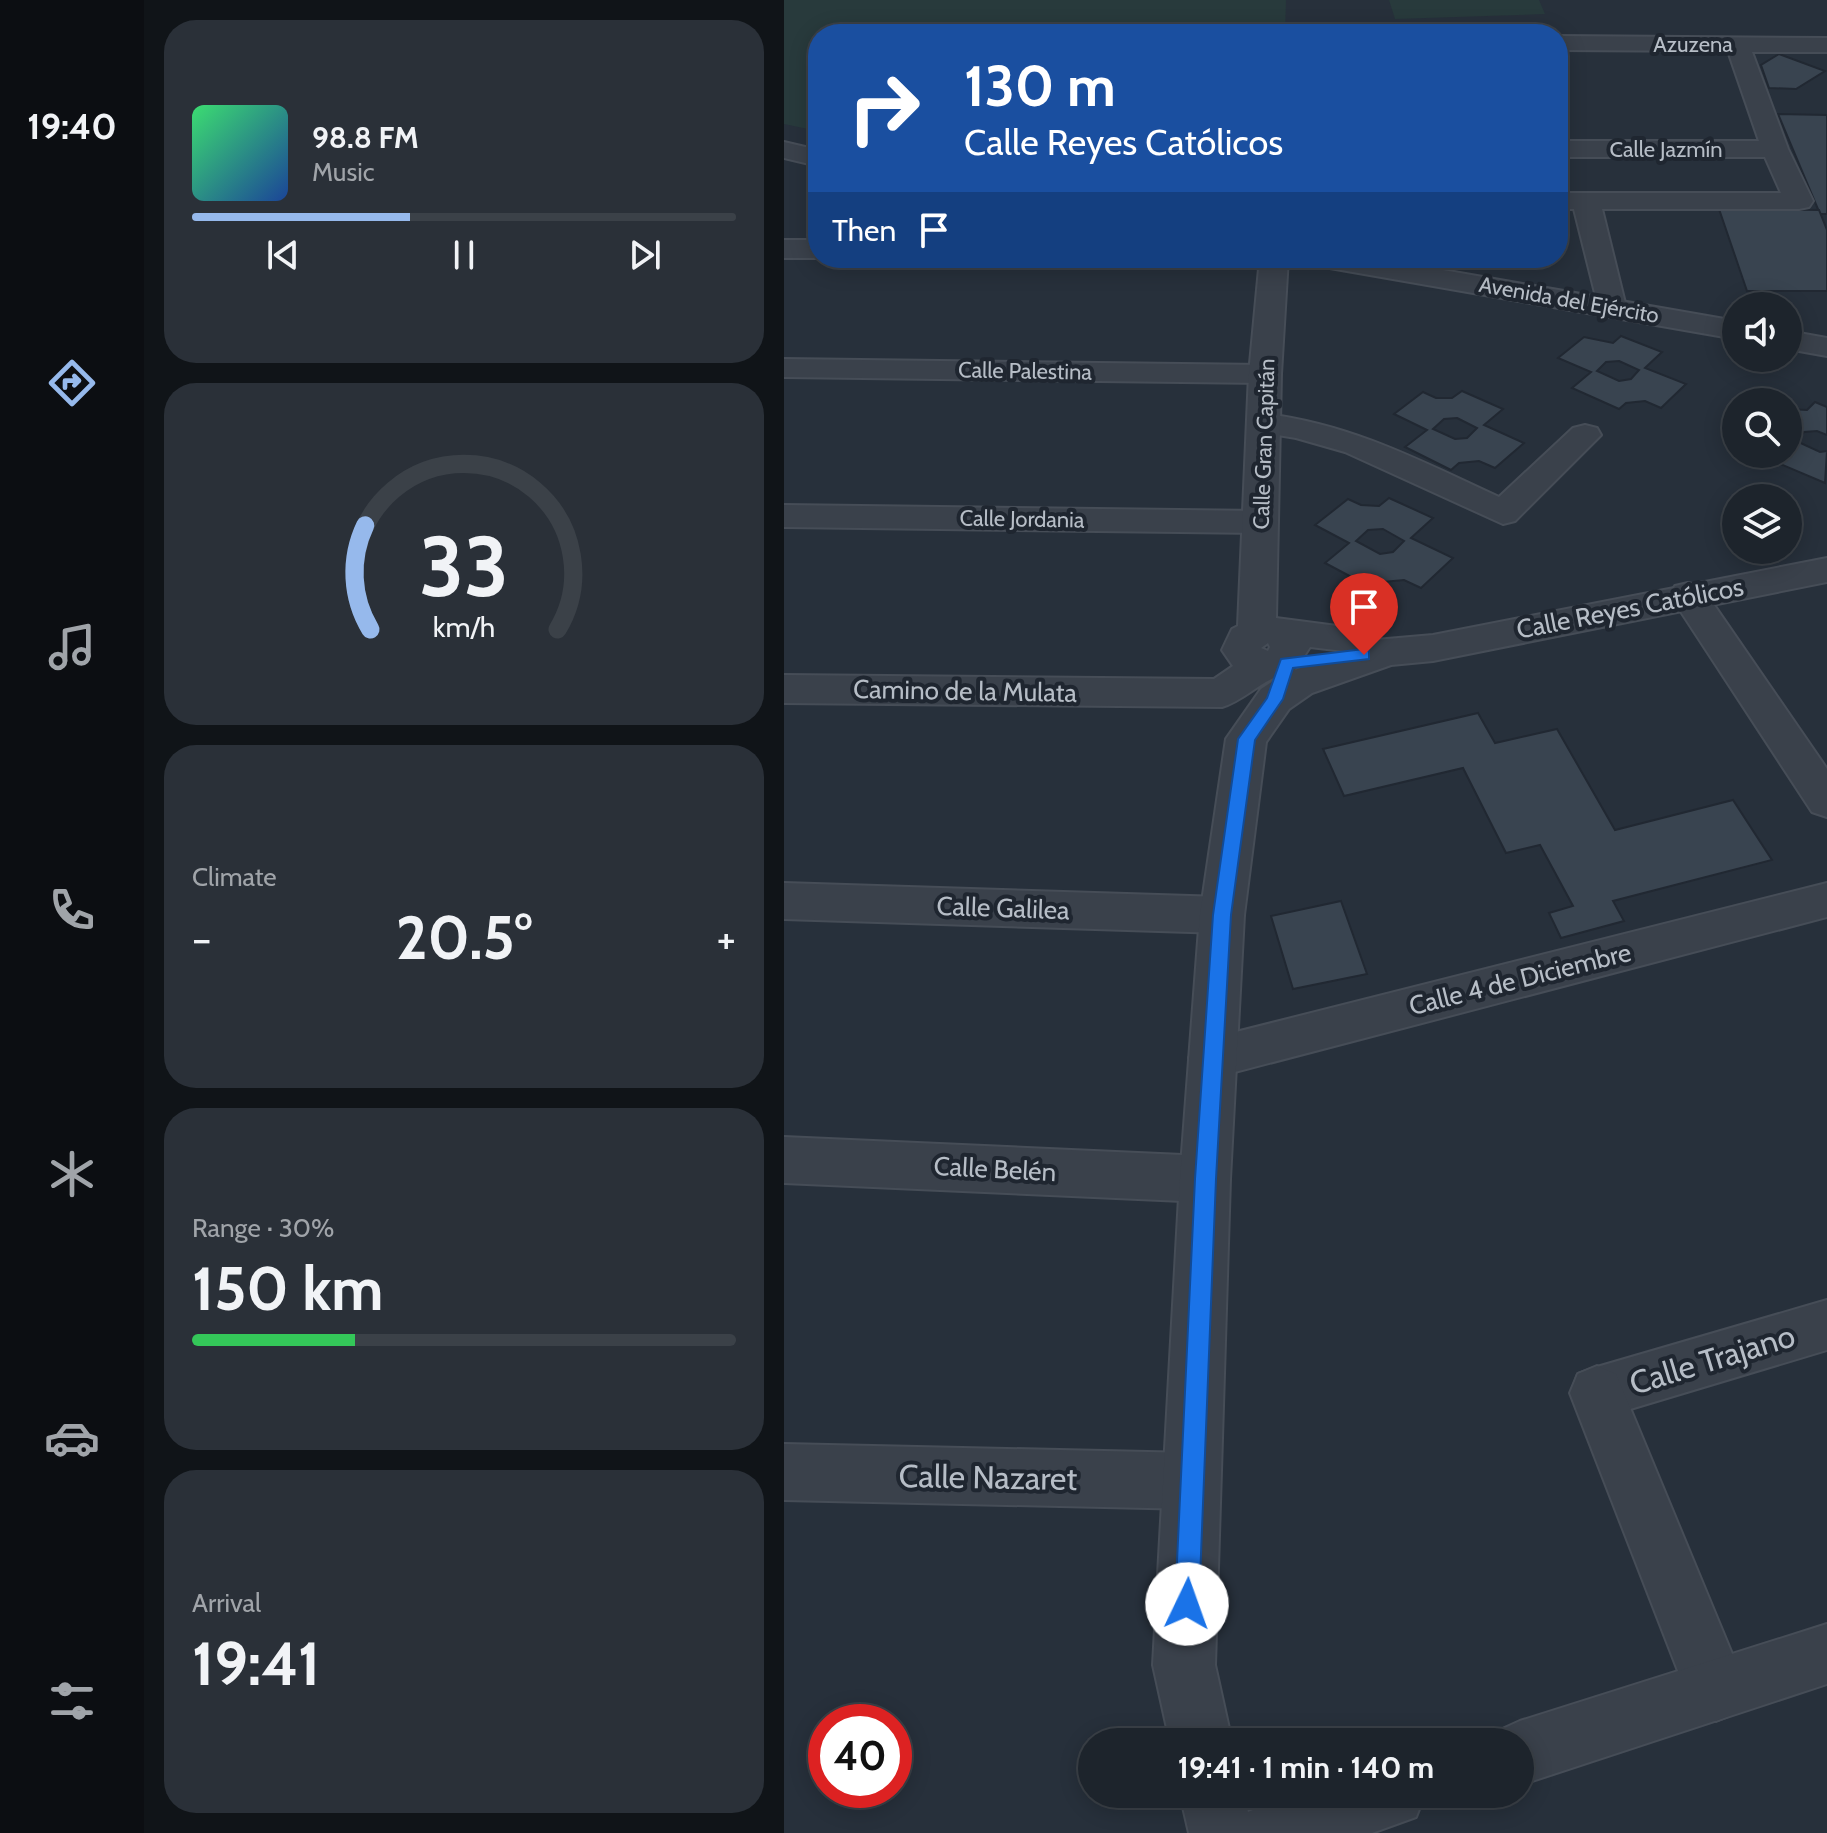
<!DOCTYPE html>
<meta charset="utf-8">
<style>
:root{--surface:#1d242c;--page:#2a3038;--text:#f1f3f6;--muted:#a0a4a9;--line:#3b4148;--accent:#96b9ec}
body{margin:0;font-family:Cabin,sans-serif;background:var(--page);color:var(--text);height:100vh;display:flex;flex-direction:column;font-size:30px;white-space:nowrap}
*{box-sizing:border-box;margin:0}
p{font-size:26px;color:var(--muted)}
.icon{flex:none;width:44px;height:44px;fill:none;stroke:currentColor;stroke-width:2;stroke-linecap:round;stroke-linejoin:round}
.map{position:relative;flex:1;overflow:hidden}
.panel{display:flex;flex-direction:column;gap:20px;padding:20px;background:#101418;width:640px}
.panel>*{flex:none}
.hud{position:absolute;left:24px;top:24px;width:760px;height:244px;border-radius:32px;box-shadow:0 4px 20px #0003,0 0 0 2px var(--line);background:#1a4fa0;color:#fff;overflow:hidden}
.tools{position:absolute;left:938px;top:292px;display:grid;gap:16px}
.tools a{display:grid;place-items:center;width:80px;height:80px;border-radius:50%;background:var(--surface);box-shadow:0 4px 20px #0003,0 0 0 2px var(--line);font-size:40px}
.speed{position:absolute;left:24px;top:1704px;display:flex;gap:16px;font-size:40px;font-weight:700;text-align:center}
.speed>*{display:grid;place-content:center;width:104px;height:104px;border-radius:50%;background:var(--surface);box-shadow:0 4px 20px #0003,0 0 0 2px var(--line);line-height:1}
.speed .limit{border:12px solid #d22;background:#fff;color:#111}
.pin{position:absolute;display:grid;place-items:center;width:68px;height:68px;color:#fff;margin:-82px -34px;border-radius:50% 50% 50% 0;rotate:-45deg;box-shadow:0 0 8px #0007}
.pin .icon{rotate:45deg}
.me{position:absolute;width:88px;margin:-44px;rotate:3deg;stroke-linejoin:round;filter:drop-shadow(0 0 6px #0008)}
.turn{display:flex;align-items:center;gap:28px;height:168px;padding:0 24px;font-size:36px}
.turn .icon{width:104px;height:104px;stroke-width:2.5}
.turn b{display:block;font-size:56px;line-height:68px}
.then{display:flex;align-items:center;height:76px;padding:0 24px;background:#0003;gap:16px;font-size:30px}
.big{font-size:60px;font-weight:700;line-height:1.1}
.panel .tile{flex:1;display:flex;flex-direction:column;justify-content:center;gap:12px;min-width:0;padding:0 28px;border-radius:32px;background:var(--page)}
.panel .dial{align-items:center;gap:0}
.dial svg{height:208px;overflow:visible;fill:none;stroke:var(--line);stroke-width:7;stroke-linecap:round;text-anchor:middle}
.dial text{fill:var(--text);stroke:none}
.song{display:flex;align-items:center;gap:24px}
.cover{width:96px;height:96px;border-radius:12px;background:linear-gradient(135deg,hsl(140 70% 55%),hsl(220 70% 35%))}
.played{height:8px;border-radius:4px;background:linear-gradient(90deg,var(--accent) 40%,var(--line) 40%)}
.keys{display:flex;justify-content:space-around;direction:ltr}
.heat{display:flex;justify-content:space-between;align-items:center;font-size:44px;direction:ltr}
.charge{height:12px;border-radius:6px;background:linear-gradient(90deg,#34c759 30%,var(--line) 0)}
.trip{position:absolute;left:294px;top:1728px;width:456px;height:80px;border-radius:40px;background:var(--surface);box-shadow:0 4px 20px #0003,0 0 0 2px var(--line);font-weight:700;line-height:80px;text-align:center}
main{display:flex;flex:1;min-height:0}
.dock{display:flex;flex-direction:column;width:144px;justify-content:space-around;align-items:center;background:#0c0e12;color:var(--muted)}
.dock .icon{width:56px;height:56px}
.dock .current{color:var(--accent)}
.dock b{font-size:36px;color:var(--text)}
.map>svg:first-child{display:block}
.green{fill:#283a3c}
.building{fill:#394450;stroke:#212832;stroke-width:2;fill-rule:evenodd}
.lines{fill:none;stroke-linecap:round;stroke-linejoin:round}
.pedestrian-casing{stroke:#464d57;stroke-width:4}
.minor-casing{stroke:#464d57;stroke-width:4}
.tertiary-casing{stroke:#464d57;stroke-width:4}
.pedestrian{fill:#3a414b;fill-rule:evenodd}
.minor{fill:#3a414b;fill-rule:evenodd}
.tertiary{fill:#3a414b;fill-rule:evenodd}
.route{fill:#1a73e8;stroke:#114b97;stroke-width:2}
.labels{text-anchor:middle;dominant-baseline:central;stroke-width:8;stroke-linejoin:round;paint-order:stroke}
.far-street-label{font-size:22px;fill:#b6bdc6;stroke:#1f2630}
.street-label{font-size:26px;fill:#b6bdc6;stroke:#1f2630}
.near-street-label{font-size:32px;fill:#b6bdc6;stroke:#1f2630}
</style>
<main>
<nav class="dock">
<b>19:40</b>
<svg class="icon current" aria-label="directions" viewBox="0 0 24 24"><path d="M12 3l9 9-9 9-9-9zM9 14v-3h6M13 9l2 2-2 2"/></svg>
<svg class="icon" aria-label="music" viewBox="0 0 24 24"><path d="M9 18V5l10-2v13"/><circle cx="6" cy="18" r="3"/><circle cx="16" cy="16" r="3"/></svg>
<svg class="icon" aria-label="phone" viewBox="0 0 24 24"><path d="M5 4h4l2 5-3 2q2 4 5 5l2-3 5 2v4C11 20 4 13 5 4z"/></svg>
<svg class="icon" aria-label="climate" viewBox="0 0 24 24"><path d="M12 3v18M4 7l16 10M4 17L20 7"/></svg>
<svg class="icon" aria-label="car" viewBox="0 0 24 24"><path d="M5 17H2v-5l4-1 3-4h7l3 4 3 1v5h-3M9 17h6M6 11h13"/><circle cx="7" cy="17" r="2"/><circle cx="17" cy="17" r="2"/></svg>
<svg class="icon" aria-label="filters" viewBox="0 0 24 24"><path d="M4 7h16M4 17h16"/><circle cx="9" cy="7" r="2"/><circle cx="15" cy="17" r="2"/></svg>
</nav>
<section class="panel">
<div class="tile">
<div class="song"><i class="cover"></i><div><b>98.8 FM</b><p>Music</p></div></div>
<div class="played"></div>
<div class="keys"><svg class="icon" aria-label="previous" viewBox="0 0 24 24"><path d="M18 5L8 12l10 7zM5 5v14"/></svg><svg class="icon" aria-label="pause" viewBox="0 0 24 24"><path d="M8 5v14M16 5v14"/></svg><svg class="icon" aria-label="next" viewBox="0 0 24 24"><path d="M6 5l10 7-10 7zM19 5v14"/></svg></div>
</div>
<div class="tile dial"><svg viewBox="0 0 100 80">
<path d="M14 69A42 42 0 1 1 86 69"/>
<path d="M14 69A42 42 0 0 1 12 29" stroke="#96b9ec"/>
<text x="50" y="56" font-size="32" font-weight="700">33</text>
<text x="50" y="72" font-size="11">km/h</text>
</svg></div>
<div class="tile"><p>Climate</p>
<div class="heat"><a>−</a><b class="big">20.5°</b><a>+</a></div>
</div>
<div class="tile"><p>Range · 30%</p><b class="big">150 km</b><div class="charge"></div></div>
<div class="tile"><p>Arrival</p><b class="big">19:41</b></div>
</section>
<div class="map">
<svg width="1043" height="1833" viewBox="0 0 1043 1833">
<rect width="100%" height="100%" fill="#27303b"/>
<g class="green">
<polygon points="0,0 502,0 501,34 34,34 34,131 0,124"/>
<polygon points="605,0 755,0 761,14 611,19"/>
</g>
<g class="building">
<polygon points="995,54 1041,71 1012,89 985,88 977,65"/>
<polygon points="994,114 1043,115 1043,214 1036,214"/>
<polygon points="935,209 1035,210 1043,230 1043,291 963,291"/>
<path d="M837,336L878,352L861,368L902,384L877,408L861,401L842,403L835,409L788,388L807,372L774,358L800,337L829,343ZM835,361L855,370L847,379L835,381L813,371L822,362Z"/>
<path d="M678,391L719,409L700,425L740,443L711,468L695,461L675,463L667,470L621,447L643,430L610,414L639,392L652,398H668ZM673,418L693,428L683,438L671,439L649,429L660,419Z"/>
<polygon points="1031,402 1043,407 1043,435 1033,431 1020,432 1012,441 1036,452 1043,451 1041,483 987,460 993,454 1004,454 1004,409 1023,410"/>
<path d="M605,498L649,518L627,538L669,558L637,588L620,580L599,582L590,589L541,563L565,543L531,525L564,499L577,505L595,506ZM599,529L620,541L609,552L596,554L572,541L584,530Z"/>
<polygon points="694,713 711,743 773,729 831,830 949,800 988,860 829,901 840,921 777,938 765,913 789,906 756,845 722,853 679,768 560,796 539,749"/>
<polygon points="557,901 583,974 509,989 487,916"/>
</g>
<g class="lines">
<defs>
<g id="pedestrian">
<polygon points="1043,883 1043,917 428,1078 412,1072 405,1058 412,1044 428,1038"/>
<polygon points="1043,1300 1043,1350 813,1419 794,1412 787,1393 794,1374 813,1367"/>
</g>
<g id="minor">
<polygon points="774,36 1043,38 1043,52 968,52 1004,149 1029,201 1025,207 1015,209 818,209 842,307 838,313 816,313 790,209 774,209 774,193 997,193 981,157 774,157 774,141 975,141 944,51 774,50"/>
<rect x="0" y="240" width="34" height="18"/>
<polygon points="0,359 481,365 492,367 497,374 492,381 481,383 0,377"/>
<path d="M482,414C567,424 639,462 715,497L789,428L801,425L813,428L817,435L731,521L719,524L561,452L512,438L470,431L466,424L470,417Z"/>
<polygon points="0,505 477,511 489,514 494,522 489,530 477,533 0,527"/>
<polygon points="904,583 917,586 1043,769 1043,817 1028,812 886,595 891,586"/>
<polygon points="0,883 438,897 454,902 460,915 454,928 438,933 0,919"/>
<polygon points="0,1137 421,1156 439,1163 446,1179 439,1195 421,1202 0,1183"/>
<polygon points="813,1366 832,1374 963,1690 954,1712 932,1721 910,1712 786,1393 794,1374"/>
<polygon points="0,1444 408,1453 428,1461 436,1481 428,1501 408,1509 0,1500"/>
</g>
<g id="tertiary">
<polygon points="0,142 34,150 34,166 0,158"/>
<path d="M476,258H504L497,374L492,618L576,629L582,638L580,641L649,635L1043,558V582L649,661L607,665L528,693L505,709L482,742L460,915L446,1179L431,1665L448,1742H386L369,1665L396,1179L416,915L442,739L477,689L498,675C476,681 461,700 438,707L0,703V675L430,679L449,666L438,650L448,629L454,626L465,374ZM484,643L486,647L484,651L477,648ZM526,647L560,651L511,670Z"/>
<polygon points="526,258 590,258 952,321 952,339 540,267 530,264"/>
<polygon points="1004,331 1043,338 1043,356 1004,349"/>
<polygon points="1043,1624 1043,1684 736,1785 736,1742 709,1742 714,1731 736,1721"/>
<polygon points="396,1794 460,1794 464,1812 508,1794 641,1794 632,1817 588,1833 405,1833"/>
</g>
</defs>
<use href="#pedestrian" class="pedestrian-casing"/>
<use href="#minor" class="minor-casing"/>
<use href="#tertiary" class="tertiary-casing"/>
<use href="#pedestrian" class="pedestrian"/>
<use href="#minor" class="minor"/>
<use href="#tertiary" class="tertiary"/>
</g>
<polygon class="route" points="580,649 585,651 585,659 509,668 499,699 471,740 447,915 432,1179 415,1604 412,1613 403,1616 394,1613 391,1604 411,1179 429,915 454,739 483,698 497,659"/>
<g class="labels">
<g class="far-street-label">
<text x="909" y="44">Azuzena</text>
<text x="882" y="149">Calle Jazmín</text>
<text transform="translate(785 300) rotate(10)">Avenida del Ejército</text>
<text transform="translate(241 371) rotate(1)">Calle Palestina</text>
<text transform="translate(480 444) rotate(-88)">Calle Gran Capitán</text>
<text transform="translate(238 519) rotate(1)">Calle Jordania</text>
</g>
<g class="street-label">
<text transform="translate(846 608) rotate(-11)">Calle Reyes Católicos</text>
<text transform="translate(181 691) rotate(1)">Camino de la Mulata</text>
<text transform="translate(219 908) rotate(2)">Calle Galilea</text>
<text transform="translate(736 979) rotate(-14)">Calle 4 de Diciembre</text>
<text transform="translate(211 1169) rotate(3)">Calle Belén</text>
</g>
<g class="near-street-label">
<text transform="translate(928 1359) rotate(-17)">Calle Trajano</text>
<text transform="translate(204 1477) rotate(1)">Calle Nazaret</text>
</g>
</g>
</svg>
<div class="tools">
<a><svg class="icon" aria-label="sound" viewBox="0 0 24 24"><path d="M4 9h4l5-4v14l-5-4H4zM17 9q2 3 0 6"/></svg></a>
<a><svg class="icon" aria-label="search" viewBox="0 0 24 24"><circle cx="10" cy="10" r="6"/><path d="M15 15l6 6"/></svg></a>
<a><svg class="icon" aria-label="layers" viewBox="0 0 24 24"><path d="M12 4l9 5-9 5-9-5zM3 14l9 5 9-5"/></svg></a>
</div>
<div class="speed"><div class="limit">40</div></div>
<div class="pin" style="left:580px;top:655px;background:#d93025"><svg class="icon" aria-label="arrive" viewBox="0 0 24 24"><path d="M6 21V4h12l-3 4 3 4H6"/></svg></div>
<svg class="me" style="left:403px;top:1604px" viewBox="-20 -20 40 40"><circle r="19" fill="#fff"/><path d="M0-13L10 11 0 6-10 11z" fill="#1a73e8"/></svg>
<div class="trip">19:41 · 1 min · 140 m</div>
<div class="hud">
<div class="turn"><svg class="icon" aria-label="right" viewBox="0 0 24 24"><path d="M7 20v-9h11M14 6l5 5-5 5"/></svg><div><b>130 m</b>Calle Reyes Católicos</div></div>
<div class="then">Then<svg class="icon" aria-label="arrive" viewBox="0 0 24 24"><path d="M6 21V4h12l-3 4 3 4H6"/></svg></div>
</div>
</div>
</main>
